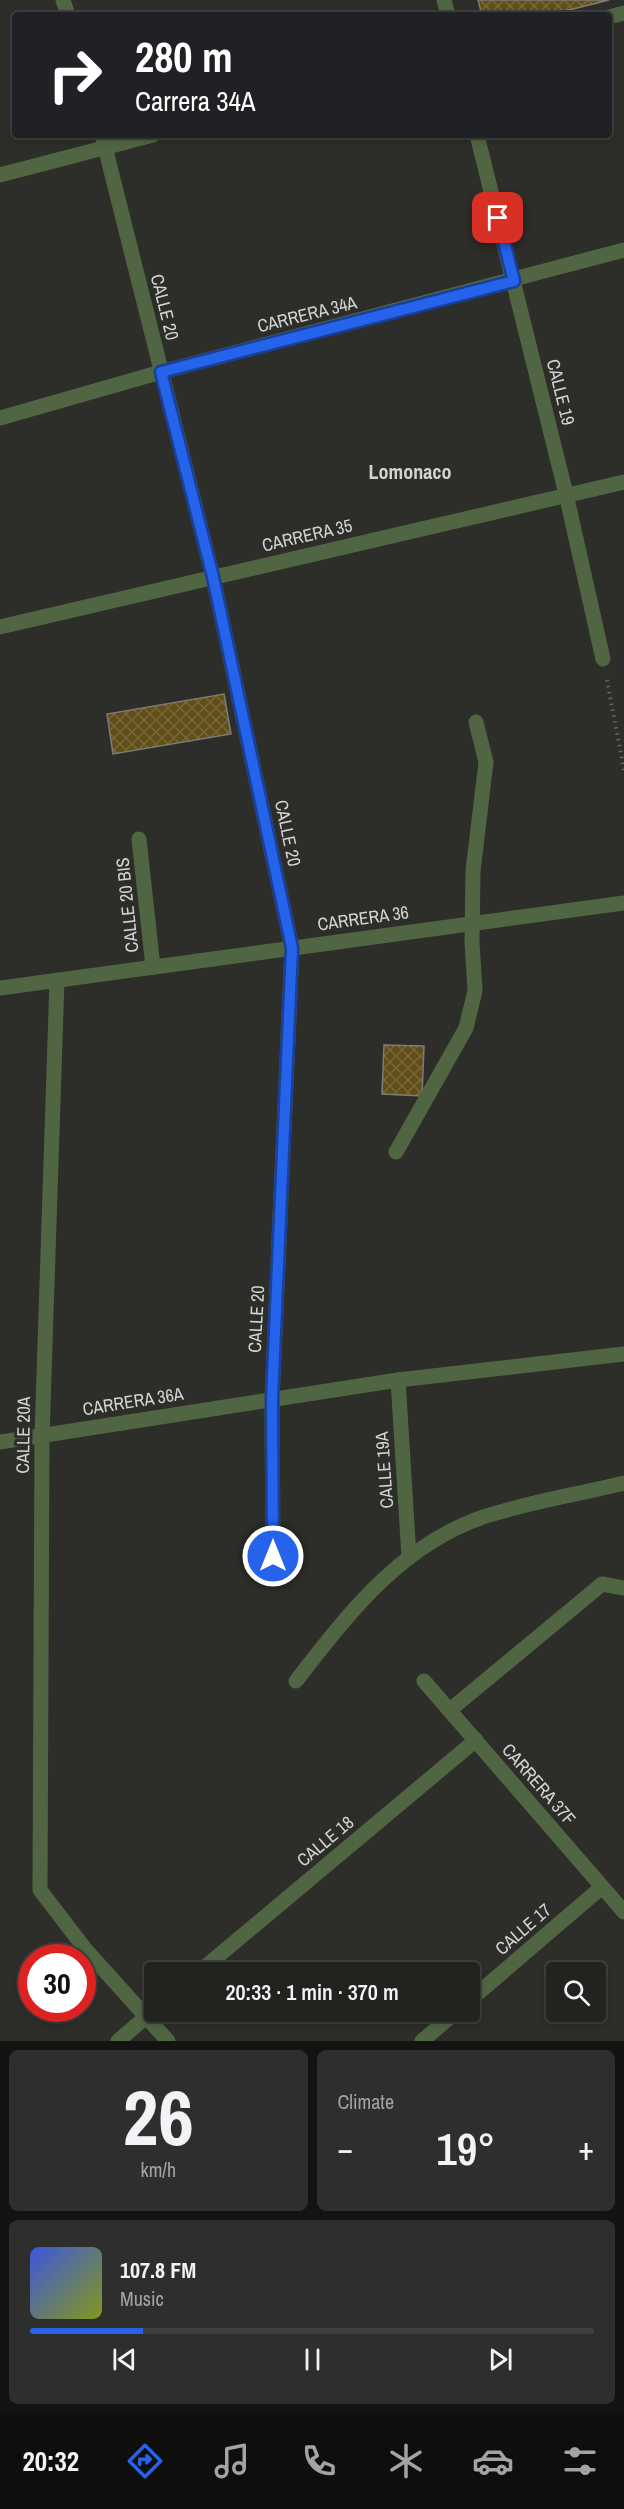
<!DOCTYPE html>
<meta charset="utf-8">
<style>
:root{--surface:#22221f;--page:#2e2f2c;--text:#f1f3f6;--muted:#a2a4a4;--line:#3f3f3d;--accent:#2563eb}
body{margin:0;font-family:"Archivo Narrow",sans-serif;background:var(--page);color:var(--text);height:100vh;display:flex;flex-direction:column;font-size:22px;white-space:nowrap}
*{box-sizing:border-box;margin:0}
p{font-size:20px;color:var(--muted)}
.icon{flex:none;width:33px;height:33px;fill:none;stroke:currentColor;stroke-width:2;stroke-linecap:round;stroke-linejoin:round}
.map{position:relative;height:2041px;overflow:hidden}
.side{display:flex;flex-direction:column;gap:9px;padding:9px;background:#131311;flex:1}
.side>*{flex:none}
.hud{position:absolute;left:12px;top:12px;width:600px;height:126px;border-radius:6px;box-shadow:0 3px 9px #0003,0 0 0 2px var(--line);background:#202124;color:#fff;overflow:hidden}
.controls{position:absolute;left:546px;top:1962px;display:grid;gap:12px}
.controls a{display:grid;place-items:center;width:60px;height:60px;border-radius:6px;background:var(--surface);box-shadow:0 3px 9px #0003,0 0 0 2px var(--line);font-size:30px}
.speed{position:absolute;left:18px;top:1944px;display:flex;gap:12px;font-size:30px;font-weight:700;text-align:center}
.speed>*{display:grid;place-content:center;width:78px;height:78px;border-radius:50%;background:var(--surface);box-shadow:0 3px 9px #0003,0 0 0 2px var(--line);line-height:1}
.speed .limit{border:9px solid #d22;background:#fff;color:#111}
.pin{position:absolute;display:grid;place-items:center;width:51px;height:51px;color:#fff;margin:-26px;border-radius:12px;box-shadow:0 3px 9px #0006}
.me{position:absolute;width:66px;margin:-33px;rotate:0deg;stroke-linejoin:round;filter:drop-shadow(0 0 4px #0008)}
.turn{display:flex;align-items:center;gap:21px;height:126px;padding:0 24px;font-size:27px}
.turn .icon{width:78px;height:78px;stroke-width:2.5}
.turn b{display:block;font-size:42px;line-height:51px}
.big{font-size:45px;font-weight:600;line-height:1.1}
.side .tile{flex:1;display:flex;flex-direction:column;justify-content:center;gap:9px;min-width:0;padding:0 21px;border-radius:9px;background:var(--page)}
.side .dial{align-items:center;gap:0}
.dial b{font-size:78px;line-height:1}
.song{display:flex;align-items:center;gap:18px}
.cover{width:72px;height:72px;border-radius:9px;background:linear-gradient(135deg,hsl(230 70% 55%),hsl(70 70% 35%))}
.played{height:6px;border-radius:3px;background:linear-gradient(90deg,var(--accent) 20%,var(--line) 20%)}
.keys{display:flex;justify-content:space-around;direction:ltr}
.heat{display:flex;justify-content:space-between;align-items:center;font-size:33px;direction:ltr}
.side .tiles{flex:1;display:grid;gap:9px;grid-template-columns:1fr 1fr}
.tile:last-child{grid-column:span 2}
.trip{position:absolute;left:144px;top:1962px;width:336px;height:60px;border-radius:6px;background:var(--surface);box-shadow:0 3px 9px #0003,0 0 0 2px var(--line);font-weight:600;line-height:60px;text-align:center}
.menu{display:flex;height:96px;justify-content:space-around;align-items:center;background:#0e0e0c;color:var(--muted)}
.menu .icon{width:42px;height:42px}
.menu .on{color:var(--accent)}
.menu b{font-size:27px;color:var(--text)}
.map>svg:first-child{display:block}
.building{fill:url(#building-cross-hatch);stroke:#7e7c77;stroke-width:1.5}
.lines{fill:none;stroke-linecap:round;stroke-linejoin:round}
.path{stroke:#63645f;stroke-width:4;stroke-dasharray:1.5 4.5;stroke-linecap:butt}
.minor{stroke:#506643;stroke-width:15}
.route-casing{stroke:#184099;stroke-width:15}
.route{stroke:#2563eb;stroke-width:10}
.labels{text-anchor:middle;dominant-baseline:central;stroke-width:6;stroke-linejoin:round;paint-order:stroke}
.street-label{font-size:18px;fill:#d4d5d2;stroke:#2d2e29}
.neighbourhood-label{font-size:20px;font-weight:bold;fill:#d4d5d2;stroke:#2d2e29}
</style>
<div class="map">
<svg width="624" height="2041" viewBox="0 0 624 2041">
<defs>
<pattern id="building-cross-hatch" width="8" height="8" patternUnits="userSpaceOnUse" patternTransform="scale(1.5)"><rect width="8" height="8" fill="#614e19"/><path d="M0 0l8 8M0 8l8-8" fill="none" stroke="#77673a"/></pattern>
</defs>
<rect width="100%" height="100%" fill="#2d2e29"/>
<g class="building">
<polygon points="478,0 609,0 549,15 482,15"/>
<polygon points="224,694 231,734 113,754 107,714"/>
<polygon points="384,1045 424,1046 422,1096 382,1094"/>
</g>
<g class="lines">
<polyline class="path" points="607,680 624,770"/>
<g class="minor">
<polyline points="63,0 68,15"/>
<polyline points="444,0 448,15"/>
<polyline points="609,17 624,13"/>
<polyline points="102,135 213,577 292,948 272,1399 273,1556"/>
<polyline points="477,135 566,494 603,659"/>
<polyline points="0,175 153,135"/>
<polyline points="0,418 161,372 624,250"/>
<polyline points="0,627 624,482"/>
<polyline points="139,839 153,967"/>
<polyline points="57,980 42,1436 40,1890 86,1950 168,2041"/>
<polyline points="0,988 624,903"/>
<polyline points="396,1152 466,1028 475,991 472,943 473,871 486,762 476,722"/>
<polyline points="398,1380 409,1557"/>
<polyline points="0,1442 398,1380 624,1354"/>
<path d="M296,1681C349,1613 401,1544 486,1516C530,1502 579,1494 624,1483"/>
<polyline points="424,1681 624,1912"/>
<polyline points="450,1710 602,1584 624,1588"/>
<polyline points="199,1972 476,1740"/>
<polyline points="470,2000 602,1887"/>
<polyline points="118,2041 154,2010"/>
<polyline points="422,2041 456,2012"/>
</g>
</g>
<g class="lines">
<defs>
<polyline id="route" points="273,1556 272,1399 292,948 213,577 161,372 514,281 498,218"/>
</defs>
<use href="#route" class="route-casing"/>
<use href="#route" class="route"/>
</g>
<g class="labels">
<g class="street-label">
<text transform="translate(165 307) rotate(76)">CALLE 20</text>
<text transform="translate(307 314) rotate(-14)">CARRERA 34A</text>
<text transform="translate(561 392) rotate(76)">CALLE 19</text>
<text transform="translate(307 535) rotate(-13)">CARRERA 35</text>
<text transform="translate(288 833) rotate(78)">CALLE 20</text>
<text transform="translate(127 905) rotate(-96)">CALLE 20 BIS</text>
<text transform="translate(363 918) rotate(-8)">CARRERA 36</text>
<text transform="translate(256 1319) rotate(-87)">CALLE 20</text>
<text transform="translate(133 1401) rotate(-9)">CARRERA 36A</text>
<text transform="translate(23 1435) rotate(-89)">CALLE 20A</text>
<text transform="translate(384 1470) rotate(-94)">CALLE 19A</text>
<text transform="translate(539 1784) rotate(49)">CARRERA 37F</text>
<text transform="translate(325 1841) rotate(-40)">CALLE 18</text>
<text transform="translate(523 1929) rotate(-41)">CALLE 17</text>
</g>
<g class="neighbourhood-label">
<text x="410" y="471">Lomonaco</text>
</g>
</g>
</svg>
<div class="controls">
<a><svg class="icon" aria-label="search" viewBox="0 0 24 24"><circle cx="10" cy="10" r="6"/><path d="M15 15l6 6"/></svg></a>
</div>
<div class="speed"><div class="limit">30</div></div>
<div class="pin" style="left:498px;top:218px;background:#d93025"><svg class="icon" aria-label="arrive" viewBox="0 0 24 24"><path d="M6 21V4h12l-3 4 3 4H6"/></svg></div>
<svg class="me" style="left:273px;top:1556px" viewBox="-20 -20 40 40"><circle r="17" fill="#2563eb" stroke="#fff" stroke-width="3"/><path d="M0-11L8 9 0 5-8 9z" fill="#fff"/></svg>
<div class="trip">20:33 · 1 min · 370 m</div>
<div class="hud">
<div class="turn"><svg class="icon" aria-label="right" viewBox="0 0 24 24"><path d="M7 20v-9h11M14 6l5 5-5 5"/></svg><div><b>280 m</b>Carrera 34A</div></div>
</div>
</div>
<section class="side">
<div class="tiles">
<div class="tile dial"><b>26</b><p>km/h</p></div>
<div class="tile"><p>Climate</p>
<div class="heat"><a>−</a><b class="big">19°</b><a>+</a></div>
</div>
<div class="tile">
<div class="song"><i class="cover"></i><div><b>107.8 FM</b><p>Music</p></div></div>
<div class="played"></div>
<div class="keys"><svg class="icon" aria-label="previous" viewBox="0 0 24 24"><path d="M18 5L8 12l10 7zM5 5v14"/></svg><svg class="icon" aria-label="pause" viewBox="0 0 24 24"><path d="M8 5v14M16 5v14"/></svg><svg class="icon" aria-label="next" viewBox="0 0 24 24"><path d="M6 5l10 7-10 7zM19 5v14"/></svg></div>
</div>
</div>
</section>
<nav class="menu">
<b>20:32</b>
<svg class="icon on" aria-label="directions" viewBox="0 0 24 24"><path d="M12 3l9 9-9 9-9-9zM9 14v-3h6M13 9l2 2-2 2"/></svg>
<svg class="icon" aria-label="music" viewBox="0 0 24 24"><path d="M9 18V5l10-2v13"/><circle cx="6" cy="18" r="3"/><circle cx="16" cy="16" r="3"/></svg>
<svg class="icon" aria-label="phone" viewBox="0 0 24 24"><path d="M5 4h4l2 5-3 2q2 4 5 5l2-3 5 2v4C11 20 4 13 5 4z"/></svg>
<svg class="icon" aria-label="climate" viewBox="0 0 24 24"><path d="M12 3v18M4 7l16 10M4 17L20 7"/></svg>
<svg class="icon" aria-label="car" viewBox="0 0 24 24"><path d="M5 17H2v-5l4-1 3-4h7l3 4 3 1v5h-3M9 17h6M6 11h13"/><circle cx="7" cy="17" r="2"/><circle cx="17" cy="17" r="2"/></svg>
<svg class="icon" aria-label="filters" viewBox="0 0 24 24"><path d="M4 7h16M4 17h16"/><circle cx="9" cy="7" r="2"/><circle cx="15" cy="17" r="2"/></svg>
</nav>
